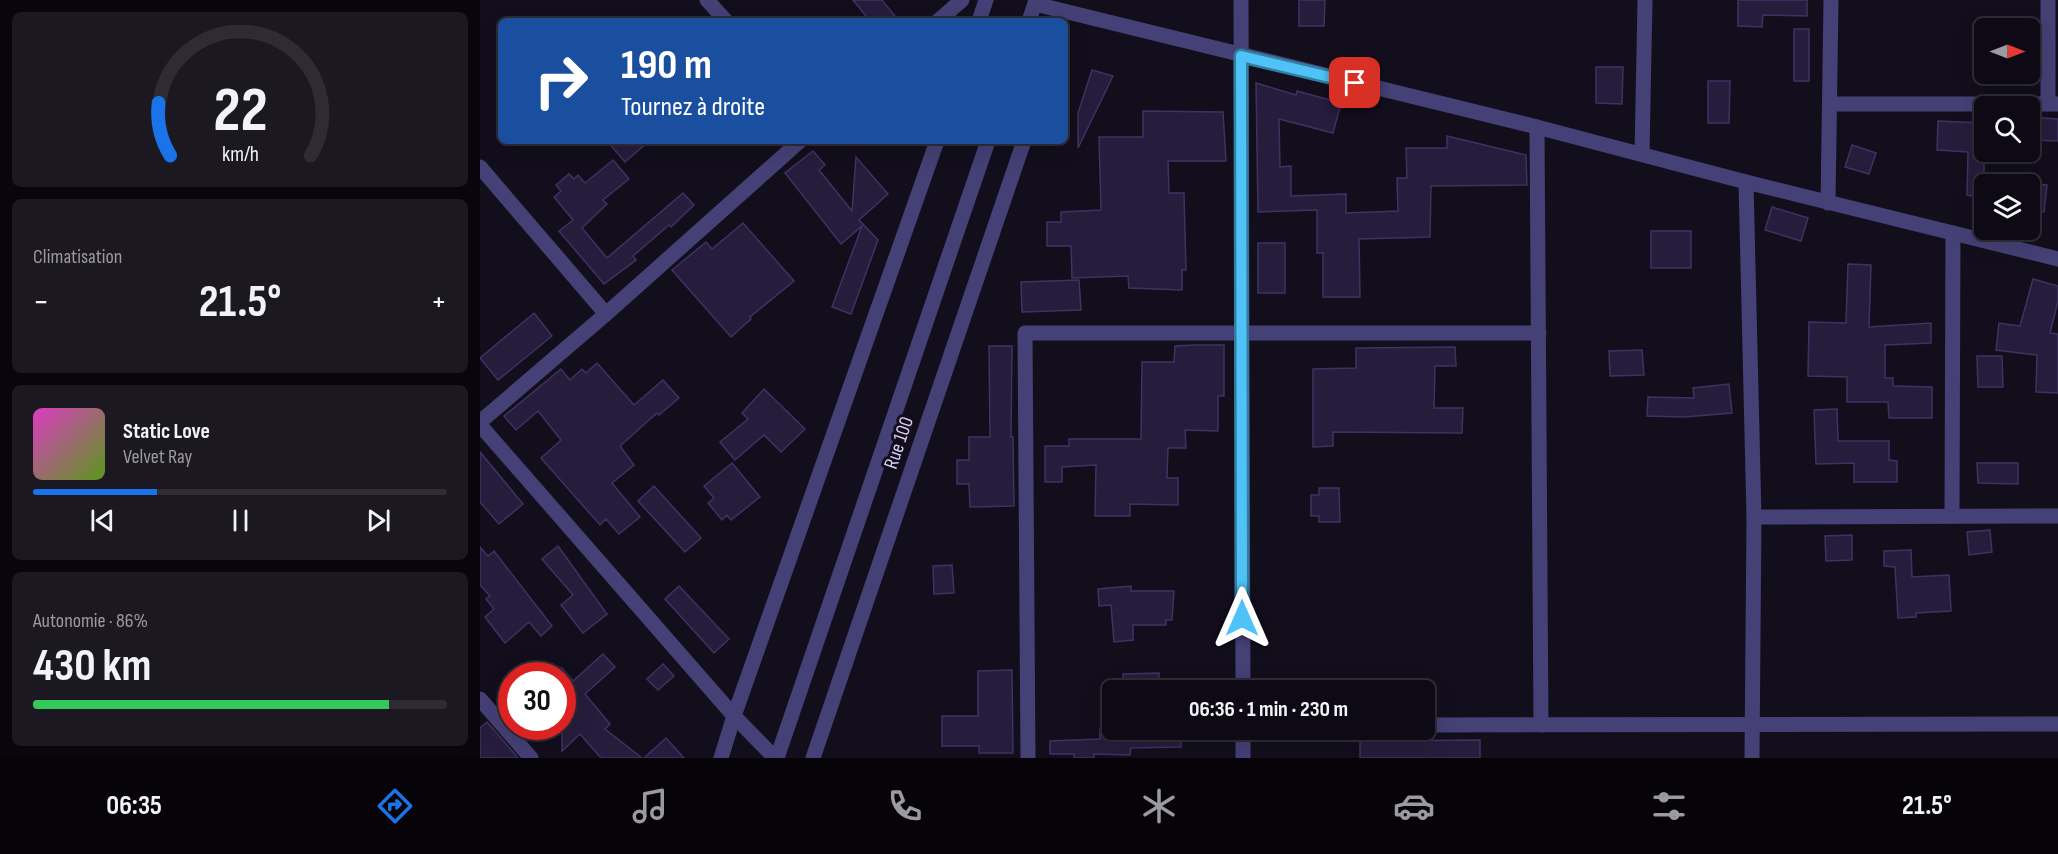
<!DOCTYPE html>
<html lang="fr">
<meta charset="utf-8">
<style>
:root{--surface:#0e0a15;--page:#1c1822;--text:#f1f3f6;--muted:#9b9aa0;--line:#2e2b34;--accent:#1a73e8}
body{margin:0;font-family:"Sofia Sans Condensed",sans-serif;background:var(--page);color:var(--text);height:100vh;display:flex;flex-direction:column;font-size:22px;white-space:nowrap}
*{box-sizing:border-box;margin:0}
p{font-size:20px;color:var(--muted)}
.icon{flex:none;width:33px;height:33px;fill:none;stroke:currentColor;stroke-width:2;stroke-linecap:round;stroke-linejoin:round}
.map{position:relative;flex:1;overflow:hidden}
.details{display:flex;flex-direction:column;gap:12px;padding:12px;background:#08060c;width:480px}
.details>*{flex:none}
.guide{position:absolute;left:18px;top:18px;width:570px;height:126px;border-radius:9px;box-shadow:0 6px 24px #0002,0 0 0 2px var(--line);background:#1a4fa0;color:#fff;overflow:hidden}
.needle{width:39px;rotate:90deg}
.tools{position:absolute;left:1494px;top:18px;display:grid;gap:12px}
.tools a{display:grid;place-items:center;width:66px;height:66px;border-radius:9px;background:var(--surface);box-shadow:0 6px 24px #0002,0 0 0 2px var(--line);font-size:30px}
.speed{position:absolute;left:18px;top:662px;display:flex;gap:12px;font-size:30px;font-weight:700;text-align:center}
.speed>*{display:grid;place-content:center;width:78px;height:78px;border-radius:50%;background:var(--surface);box-shadow:0 6px 24px #0002,0 0 0 2px var(--line);line-height:1}
.speed .limit{border:9px solid #d22;background:#fff;color:#111}
.pin{position:absolute;display:grid;place-items:center;width:51px;height:51px;color:#fff;margin:-26px;border-radius:12px;box-shadow:0 3px 9px #0006}
.me{position:absolute;width:66px;margin:-33px;rotate:0deg;stroke-linejoin:round;filter:drop-shadow(0 0 4px #0008)}
.turn{display:flex;align-items:center;gap:21px;height:126px;padding:0 24px;font-size:27px}
.turn .icon{width:78px;height:78px;stroke-width:2.5}
.turn b{display:block;font-size:42px;line-height:51px}
.big{font-size:45px;font-weight:700;line-height:1.1}
.details .widget{flex:1;display:flex;flex-direction:column;justify-content:center;gap:9px;min-width:0;padding:0 21px;border-radius:9px;background:var(--page)}
.details .dial{align-items:center;gap:0}
.dial svg{height:156px;overflow:visible;fill:none;stroke:var(--line);stroke-width:7;stroke-linecap:round;text-anchor:middle}
.dial text{fill:var(--text);stroke:none}
.song{display:flex;align-items:center;gap:18px}
.cover{width:72px;height:72px;border-radius:9px;background:linear-gradient(135deg,hsl(310 70% 55%),hsl(90 70% 35%))}
.played{height:6px;border-radius:3px;background:linear-gradient(90deg,var(--accent) 30%,var(--line) 30%)}
.keys{display:flex;justify-content:space-around;direction:ltr}
.heat{display:flex;justify-content:space-between;align-items:center;font-size:33px;direction:ltr}
.charge{height:9px;border-radius:4px;background:linear-gradient(90deg,#34c759 86%,var(--line) 0)}
.trip{position:absolute;left:622px;top:680px;width:333px;height:60px;border-radius:9px;background:var(--surface);box-shadow:0 6px 24px #0002,0 0 0 2px var(--line);font-weight:700;line-height:60px;text-align:center}
.dock{display:flex;height:96px;justify-content:space-around;align-items:center;background:#060408;color:var(--muted)}
.dock .icon{width:42px;height:42px}
.dock .current{color:var(--accent)}
.dock b{font-size:27px;color:var(--text)}
main{display:flex;flex:1;min-height:0}
.map>svg:first-child{display:block}
.building{fill:#251d3b;stroke:#3f3263;stroke-width:1.5}
.lines{fill:none;stroke-linecap:round;stroke-linejoin:round}
.minor{stroke:#454075;stroke-width:15}
.route-casing{stroke:#337fa1;stroke-width:15}
.route{stroke:#4fc3f7;stroke-width:10}
.labels{text-anchor:middle;dominant-baseline:central;stroke-width:6;stroke-linejoin:round;paint-order:stroke}
.street-label{font-size:20px;fill:#d8d0f8;stroke:#120e1c}
</style>
<main>
<section class="details">
<div class="widget dial"><svg viewBox="0 0 100 80">
<path d="M14 69A42 42 0 1 1 86 69"/>
<path d="M14 69A42 42 0 0 1 8 42" stroke="#1a73e8"/>
<text x="50" y="56" font-size="32" font-weight="700">22</text>
<text x="50" y="72" font-size="11">km/h</text>
</svg></div>
<div class="widget"><p>Climatisation</p>
<div class="heat"><a>−</a><b class="big">21.5°</b><a>+</a></div>
</div>
<div class="widget">
<div class="song"><i class="cover"></i><div><b>Static Love</b><p>Velvet Ray</p></div></div>
<div class="played"></div>
<div class="keys"><svg class="icon" aria-label="previous" viewBox="0 0 24 24"><path d="M18 5L8 12l10 7zM5 5v14"/></svg><svg class="icon" aria-label="pause" viewBox="0 0 24 24"><path d="M8 5v14M16 5v14"/></svg><svg class="icon" aria-label="next" viewBox="0 0 24 24"><path d="M6 5l10 7-10 7zM19 5v14"/></svg></div>
</div>
<div class="widget"><p>Autonomie · 86%</p><b class="big">430 km</b><div class="charge"></div></div>
</section>
<div class="map">
<svg width="1578" height="758" viewBox="0 0 1578 758">
<rect width="100%" height="100%" fill="#120e1c"/>
<g class="building">
<polygon points="373,0 402,0 419,21 390,21"/>
<polygon points="819,0 845,0 844,26 819,26"/>
<polygon points="1258,0 1327,0 1327,16 1283,15 1282,27 1258,26"/>
<rect x="1314" y="29" width="15" height="52"/>
<polygon points="1116,67 1143,67 1142,104 1116,103"/>
<polygon points="612,70 633,76 598,148 598,113"/>
<polygon points="1228,81 1250,81 1249,123 1228,123"/>
<polygon points="776,83 816,95 817,91 861,103 853,133 799,119 800,167 811,166 811,196 866,194 866,213 918,211 917,178 927,178 926,148 967,148 967,136 1046,155 1047,185 951,186 950,237 879,239 880,297 843,297 843,253 837,253 837,210 778,212"/>
<polygon points="663,111 743,112 746,161 688,161 689,193 704,193 706,270 702,270 702,290 649,288 648,276 592,278 591,246 567,246 567,222 581,222 581,212 621,210 619,137 663,137"/>
<polygon points="1550,117 1578,119 1578,141 1550,140"/>
<polygon points="1458,121 1504,123 1504,199 1487,195 1488,152 1457,150"/>
<polygon points="127,141 169,141 145,162"/>
<polygon points="1372,145 1396,153 1389,174 1365,167"/>
<polygon points="333,151 345,165 339,170 372,211 376,157 408,194 379,220 398,240 371,314 352,307 382,226 361,244 305,173"/>
<polygon points="133,160 149,179 123,200 127,204 102,228 127,258 203,193 214,205 191,227 189,225 153,256 156,260 124,284 79,231 93,220 74,197 81,191 76,185 89,174 94,179 98,175 105,183"/>
<polygon points="1550,184 1567,185 1564,212 1550,210"/>
<polygon points="1292,207 1328,218 1321,241 1285,230"/>
<polygon points="263,223 314,281 270,317 271,319 251,337 192,270 226,242 232,249"/>
<rect x="1171" y="231" width="40" height="37"/>
<rect x="778" y="243" width="27" height="50"/>
<polygon points="1368,264 1391,265 1389,327 1451,323 1451,343 1405,345 1405,378 1413,378 1413,386 1452,387 1452,418 1409,418 1408,402 1367,402 1367,377 1328,376 1329,322 1366,323"/>
<polygon points="1553,279 1578,286 1578,301 1570,333 1578,334 1578,393 1556,392 1557,355 1516,350 1519,323 1540,326"/>
<polygon points="599,280 601,310 542,312 541,282"/>
<polygon points="54,313 72,336 18,380 0,358"/>
<polygon points="714,345 744,345 744,396 738,396 738,431 705,430 706,448 688,448 687,478 698,478 698,505 650,504 650,516 615,516 616,465 582,467 582,482 565,482 565,446 589,446 589,439 661,439 662,362 694,362 695,346"/>
<polygon points="509,346 532,346 531,437 533,437 534,506 490,507 489,484 477,484 477,460 489,460 489,437 510,437"/>
<polygon points="975,347 976,366 955,366 954,408 983,408 982,433 853,432 853,446 833,447 833,369 876,368 876,348"/>
<polygon points="1162,350 1164,375 1130,376 1129,351"/>
<polygon points="1497,356 1522,356 1523,387 1498,387"/>
<polygon points="117,363 154,405 183,380 199,398 179,415 177,413 140,446 154,465 132,483 160,517 139,534 126,519 120,525 61,458 81,440 58,411 36,430 24,416 81,369 90,380 102,369 106,373"/>
<polygon points="1249,384 1252,413 1204,417 1167,416 1168,397 1214,398 1213,388"/>
<polygon points="284,389 325,429 301,452 284,435 255,460 240,442 268,419 262,413"/>
<polygon points="1357,409 1358,441 1409,441 1409,460 1417,461 1417,482 1374,482 1374,463 1336,464 1334,410"/>
<polygon points="0,452 43,504 19,524 0,502"/>
<polygon points="252,463 280,497 251,520 247,515 242,520 228,503 234,498 224,486"/>
<polygon points="1497,463 1538,463 1538,484 1498,483"/>
<polygon points="174,486 221,538 205,552 158,501"/>
<polygon points="839,488 859,488 860,522 839,522 839,516 831,516 831,495 839,495"/>
<polygon points="1510,530 1512,552 1489,555 1487,532"/>
<polygon points="1372,535 1372,560 1346,561 1345,536"/>
<polygon points="78,546 127,614 103,633 81,605 93,595 62,559"/>
<polygon points="0,547 8,556 14,551 72,626 61,636 49,622 25,643 5,617 14,609 6,599 10,596 0,585"/>
<polygon points="1431,550 1432,577 1469,575 1471,611 1436,613 1436,617 1418,618 1415,567 1404,566 1404,551"/>
<polygon points="472,565 474,593 454,594 453,566"/>
<polygon points="199,586 249,639 234,653 185,599"/>
<polygon points="651,586 651,591 694,591 692,620 686,620 686,625 653,625 653,640 634,642 631,605 619,606 618,589"/>
<polygon points="123,654 135,667 105,694 130,724 125,729 162,758 121,758 100,734 82,751 82,668 93,681"/>
<polygon points="183,664 194,676 178,690 167,679"/>
<polygon points="532,670 533,753 499,753 499,746 462,746 462,716 498,716 498,671"/>
<polygon points="679,673 679,690 644,690 643,674"/>
<polygon points="7,722 34,753 38,758 0,758 0,728"/>
<polygon points="620,729 701,729 701,747 651,748 650,755 614,754 614,758 594,758 594,754 570,754 570,741 620,739"/>
<polygon points="186,738 204,758 164,758"/>
<polygon points="1000,740 1000,758 880,758 880,741"/>
</g>
<g class="lines">
<g class="minor">
<polyline points="227,0 246,21"/>
<polyline points="761,0 763,690"/>
<polyline points="1568,0 1568,104"/>
<polyline points="555,4 1057,127 1266,182 1578,259"/>
<polyline points="458,21 482,0"/>
<polyline points="499,21 506,0"/>
<polyline points="549,21 556,0"/>
<polyline points="1350,104 1578,104"/>
<polyline points="1057,127 1061,725"/>
<polyline points="1162,154 1165,0"/>
<polyline points="0,167 126,314"/>
<polyline points="1266,182 1274,517 1272,758"/>
<polyline points="1348,203 1351,0"/>
<polyline points="0,422 126,314 320,141"/>
<polyline points="0,425 254,716 295,758"/>
<polyline points="1472,515 1473,233"/>
<polyline points="1274,517 1578,516"/>
<polyline points="0,699 51,758"/>
<polyline points="945,725 1578,724"/>
<polyline points="241,758 254,716 457,141"/>
<polyline points="297,758 508,141"/>
<polyline points="333,758 544,141"/>
<polyline points="548,758 545,333 1059,333"/>
<polyline points="763,758 763,729"/>
</g>
</g>
<g class="lines">
<defs>
<polyline id="route" points="762,618 761,56 875,83"/>
</defs>
<use href="#route" class="route-casing"/>
<use href="#route" class="route"/>
</g>
<g class="labels">
<g class="street-label">
<text transform="translate(419 443) rotate(-71)">Rue 100</text>
</g>
</g>
</svg>
<div class="tools">
<a><svg class="needle" viewBox="-14 -14 28 28"><path d="M0-13l5 13h-10z" fill="#e53935"/><path d="M0 13l5-13h-10z" fill="#9b9aa0"/></svg></a>
<a><svg class="icon" aria-label="search" viewBox="0 0 24 24"><circle cx="10" cy="10" r="6"/><path d="M15 15l6 6"/></svg></a>
<a><svg class="icon" aria-label="layers" viewBox="0 0 24 24"><path d="M12 4l9 5-9 5-9-5zM3 14l9 5 9-5"/></svg></a>
</div>
<div class="speed"><div class="limit">30</div></div>
<div class="pin" style="left:875px;top:83px;background:#d93025"><svg class="icon" aria-label="arrive" viewBox="0 0 24 24"><path d="M6 21V4h12l-3 4 3 4H6"/></svg></div>
<svg class="me" style="left:762px;top:618px" viewBox="-20 -20 40 40"><path d="M0-17L14 15 0 8-14 15z" fill="#4fc3f7" stroke="#fff" stroke-width="4"/></svg>
<div class="trip">06:36 · 1 min · 230 m</div>
<div class="guide">
<div class="turn"><svg class="icon" aria-label="right" viewBox="0 0 24 24"><path d="M7 20v-9h11M14 6l5 5-5 5"/></svg><div><b>190 m</b>Tournez à droite</div></div>
</div>
</div>
</main>
<nav class="dock">
<b>06:35</b>
<svg class="icon current" aria-label="directions" viewBox="0 0 24 24"><path d="M12 3l9 9-9 9-9-9zM9 14v-3h6M13 9l2 2-2 2"/></svg>
<svg class="icon" aria-label="music" viewBox="0 0 24 24"><path d="M9 18V5l10-2v13"/><circle cx="6" cy="18" r="3"/><circle cx="16" cy="16" r="3"/></svg>
<svg class="icon" aria-label="phone" viewBox="0 0 24 24"><path d="M5 4h4l2 5-3 2q2 4 5 5l2-3 5 2v4C11 20 4 13 5 4z"/></svg>
<svg class="icon" aria-label="climate" viewBox="0 0 24 24"><path d="M12 3v18M4 7l16 10M4 17L20 7"/></svg>
<svg class="icon" aria-label="car" viewBox="0 0 24 24"><path d="M5 17H2v-5l4-1 3-4h7l3 4 3 1v5h-3M9 17h6M6 11h13"/><circle cx="7" cy="17" r="2"/><circle cx="17" cy="17" r="2"/></svg>
<svg class="icon" aria-label="filters" viewBox="0 0 24 24"><path d="M4 7h16M4 17h16"/><circle cx="9" cy="7" r="2"/><circle cx="15" cy="17" r="2"/></svg>
<b>21.5°</b>
</nav>
